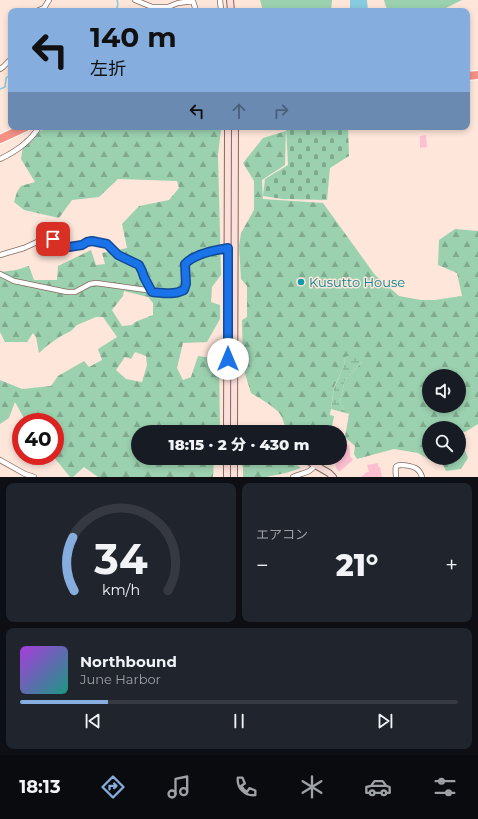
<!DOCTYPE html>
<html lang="ja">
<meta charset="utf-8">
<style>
:root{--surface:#171b24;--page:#20242c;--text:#f1f3f6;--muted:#9ea1a6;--line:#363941;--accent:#85adde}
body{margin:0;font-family:Montserrat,"Noto Sans JP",sans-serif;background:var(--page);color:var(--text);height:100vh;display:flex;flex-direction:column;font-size:15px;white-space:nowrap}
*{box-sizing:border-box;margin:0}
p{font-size:13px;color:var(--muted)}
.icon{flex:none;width:22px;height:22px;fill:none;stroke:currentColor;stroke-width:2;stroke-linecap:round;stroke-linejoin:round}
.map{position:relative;height:477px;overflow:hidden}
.panel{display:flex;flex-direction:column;gap:6px;padding:6px;background:#0d0f14;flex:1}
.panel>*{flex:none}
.banner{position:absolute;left:8px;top:8px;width:462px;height:122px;border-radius:8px;box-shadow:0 2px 6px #0003;background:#85adde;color:#111;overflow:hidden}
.fabs{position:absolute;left:422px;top:369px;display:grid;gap:8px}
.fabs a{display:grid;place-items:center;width:44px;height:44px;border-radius:50%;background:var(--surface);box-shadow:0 2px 6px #0003;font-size:20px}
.speed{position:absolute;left:12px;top:413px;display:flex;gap:8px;font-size:20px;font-weight:700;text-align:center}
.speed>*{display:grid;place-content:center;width:52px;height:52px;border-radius:50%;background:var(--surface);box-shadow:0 2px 6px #0003;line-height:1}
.speed .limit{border:6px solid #d22;background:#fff;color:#111}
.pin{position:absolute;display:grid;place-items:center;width:34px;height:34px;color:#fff;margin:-17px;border-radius:8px;box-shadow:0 2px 6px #0006}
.me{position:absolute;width:44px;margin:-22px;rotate:0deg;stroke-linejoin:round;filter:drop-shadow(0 0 3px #0008)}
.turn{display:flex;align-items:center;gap:14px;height:84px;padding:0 16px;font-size:18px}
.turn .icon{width:52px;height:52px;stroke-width:2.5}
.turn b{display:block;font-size:28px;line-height:34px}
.lanes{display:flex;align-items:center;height:38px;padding:0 16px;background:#0003;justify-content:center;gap:20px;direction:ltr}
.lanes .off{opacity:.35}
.big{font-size:30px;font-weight:800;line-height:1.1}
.panel .tile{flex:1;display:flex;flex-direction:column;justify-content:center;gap:6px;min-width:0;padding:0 14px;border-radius:8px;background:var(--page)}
.panel .dial{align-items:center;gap:0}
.dial svg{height:104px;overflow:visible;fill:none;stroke:var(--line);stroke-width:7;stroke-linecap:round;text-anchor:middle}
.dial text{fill:var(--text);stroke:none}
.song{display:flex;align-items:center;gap:12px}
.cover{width:48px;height:48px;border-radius:6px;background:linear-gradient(135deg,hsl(280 70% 55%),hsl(170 70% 35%))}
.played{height:4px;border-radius:2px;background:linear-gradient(90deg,var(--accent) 20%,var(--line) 20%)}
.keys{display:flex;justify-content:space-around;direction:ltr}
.heat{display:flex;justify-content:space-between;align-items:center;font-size:22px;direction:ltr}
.panel .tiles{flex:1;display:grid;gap:6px;grid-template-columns:1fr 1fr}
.tile:last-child{grid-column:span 2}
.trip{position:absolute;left:131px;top:425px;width:216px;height:40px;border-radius:20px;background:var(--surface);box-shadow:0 2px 6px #0003;font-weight:800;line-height:40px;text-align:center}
.dock{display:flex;height:64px;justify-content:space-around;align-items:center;background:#090b0e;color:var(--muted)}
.dock .icon{width:28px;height:28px}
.dock .on{color:var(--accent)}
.dock b{font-size:18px;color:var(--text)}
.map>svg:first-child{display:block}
.grass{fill:#9bd1af}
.forest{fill:url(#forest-firs);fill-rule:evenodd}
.wetland{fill:url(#wetland-marsh)}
.cemetery{fill:url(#cemetery-stones)}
.water{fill:#87cbe0}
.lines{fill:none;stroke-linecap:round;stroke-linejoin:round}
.stream{stroke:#87cbe0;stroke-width:1.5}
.building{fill:#fcbfd2}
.street-casing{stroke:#836a5d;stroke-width:6}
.secondary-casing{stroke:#836a5d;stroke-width:8}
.highway-casing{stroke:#fff;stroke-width:10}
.street{stroke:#fff;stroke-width:4.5}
.secondary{stroke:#fcdeda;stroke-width:6}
.highway{stroke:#f59285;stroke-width:8}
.route-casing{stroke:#114b97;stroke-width:10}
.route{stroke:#1a73e8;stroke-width:7}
.culture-dot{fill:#0f9aa8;stroke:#fee6da;stroke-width:1.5}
.labels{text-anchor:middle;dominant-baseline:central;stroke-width:3;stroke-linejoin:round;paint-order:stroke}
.culture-label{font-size:13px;fill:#0d838f;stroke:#fee6da;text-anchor:start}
</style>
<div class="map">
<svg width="478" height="477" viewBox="0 0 478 477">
<defs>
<pattern id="forest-firs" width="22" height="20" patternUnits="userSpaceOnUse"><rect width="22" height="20" fill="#9bd1af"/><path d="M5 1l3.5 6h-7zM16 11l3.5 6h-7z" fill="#7faa8e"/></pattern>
<pattern id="wetland-marsh" width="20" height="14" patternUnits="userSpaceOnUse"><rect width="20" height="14" fill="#9bd1af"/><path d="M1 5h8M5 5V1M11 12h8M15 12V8" fill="none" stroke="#7faa8e"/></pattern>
<pattern id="cemetery-stones" width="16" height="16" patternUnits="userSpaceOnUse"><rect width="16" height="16" fill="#9bd1af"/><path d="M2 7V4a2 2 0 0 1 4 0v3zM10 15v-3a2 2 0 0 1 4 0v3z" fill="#7faa8e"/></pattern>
</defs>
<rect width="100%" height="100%" fill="#fee6da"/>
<g class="grass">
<polygon points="260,0 332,0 331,11 263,11"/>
<polygon points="384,0 462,0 440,11 388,11 385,4"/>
</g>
<g class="forest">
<path d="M49,127H220L221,130L218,155L221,275L212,287L211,302L220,305V319L207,342L183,343L177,368L183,380L191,377L198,356L219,359L220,432H138V458H214L213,477H98L84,467L73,477H70L53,456H55V422H26L15,402L9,418L0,424V380L22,389L51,386L58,376L84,361L89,367L102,360L98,349L117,337L103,317H96L77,325L71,331L61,336L48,345L39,353L36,337L33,333L27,342H5L0,332V272L16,270L29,266L34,280H57L58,266L91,250L96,265L105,264L102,253L127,248L122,224L139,206L169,200L179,188L177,181L118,179L99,197L72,200L59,218L24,210L14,202L17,192L21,186L35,182L21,159L24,139ZM124,291L148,297L153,303V315L135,322L132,325L122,326L112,310L123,296ZM135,352L146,356L147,365L142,382L126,379L116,370L125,357L131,359Z"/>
<path d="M286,131L285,165L262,180L263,199L323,203L375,275L399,296L421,300H435L462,296L457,273L438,265L439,240L455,229L478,231V424L465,432H459V428H429V458H459V446L464,448L468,458L461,469L446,471L442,463L428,459L418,453L394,449L357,459L354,454L355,446L345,437L349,414L343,409L340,402L345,380L362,362L345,357L344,366L334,387L330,415L334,416L331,432H289C284,427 284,420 280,414C276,408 259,398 251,393L243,367L242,320L247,317V286L241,279L239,246L241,233L254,210V181L243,163L263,138ZM429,376H459V406H429Z"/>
<polygon points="239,458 287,458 301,468 286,473 266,477 243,477 243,468"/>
</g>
<polygon class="wetland" points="358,351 362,362 345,380 340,402 343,409 349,414 331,409 334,388 344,366 345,357"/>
<polygon class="cemetery" points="286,127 348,127 349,156 330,168 327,200 282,199 263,196 265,179 288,165"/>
<polygon class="water" points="350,0 367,0 368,11 350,11"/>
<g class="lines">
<g class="stream">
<polyline points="116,11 118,4 117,0"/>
<polyline points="0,89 5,87 6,78 11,74"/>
</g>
</g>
<g class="building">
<polygon points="426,135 427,147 420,148 420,136"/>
<polygon points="305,278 306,284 297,286 296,279"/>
<polygon points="343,440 349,446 350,452 350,456 353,460 339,472 336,468 334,458 340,458 340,443"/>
<polygon points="378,463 378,467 380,467 382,477 361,477 367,472 369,472 367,465"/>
</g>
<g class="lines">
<defs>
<g id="street">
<polyline points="135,0 152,7 168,7 178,3 193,1 196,11"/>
<polyline points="37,11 44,8 49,0"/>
<polyline points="218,11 221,10 220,0"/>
<polyline points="0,69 3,67 11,59"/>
<path d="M0,159C15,152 30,142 39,127"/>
<polyline points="0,255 24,248 48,237 53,239 62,245 69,247 82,245 87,242 91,241 107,244 118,255 139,265 142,271 144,277 152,291"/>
<path d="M0,274L14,281L67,292H75L90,284L96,283L168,293H179L184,290L186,284L185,264C195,254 221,249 235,247"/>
<polyline points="0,460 25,474 34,477"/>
<path d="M293,477C302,473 311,473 315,465"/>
<path d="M396,477C396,474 395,470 396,467C398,463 413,466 417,469C420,471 421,474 422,477"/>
</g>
<g id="secondary">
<polyline points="230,0 231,11"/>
<polyline points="227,432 228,127"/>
<polyline points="234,432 235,127"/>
<polyline points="234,458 234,477"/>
<polyline points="303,458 329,473 333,477"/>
<polyline points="227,477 227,458"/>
</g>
<g id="highway">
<polyline points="467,76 478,75"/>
<polyline points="0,139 26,127"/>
</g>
</defs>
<use href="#street" class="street-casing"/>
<use href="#secondary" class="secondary-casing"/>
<use href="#highway" class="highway-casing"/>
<use href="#street" class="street"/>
<use href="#secondary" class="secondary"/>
<use href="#highway" class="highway"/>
</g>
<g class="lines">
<defs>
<path id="route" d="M53,239L62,245L69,247L82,245L87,242L92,241L107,244L118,255L139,265L142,271L144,277L152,292C163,293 174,295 184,290L186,284L185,264C194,254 215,250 228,248V359"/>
</defs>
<use href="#route" class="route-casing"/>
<use href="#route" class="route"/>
</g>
<circle class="culture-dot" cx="301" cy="282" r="4"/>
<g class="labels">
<g class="culture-label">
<text x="309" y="282">Kusutto House</text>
</g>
</g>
</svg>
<div class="fabs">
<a><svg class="icon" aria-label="sound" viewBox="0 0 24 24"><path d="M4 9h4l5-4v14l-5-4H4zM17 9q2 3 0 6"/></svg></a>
<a><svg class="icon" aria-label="search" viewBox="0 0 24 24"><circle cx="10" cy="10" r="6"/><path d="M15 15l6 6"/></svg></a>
</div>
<div class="speed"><div class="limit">40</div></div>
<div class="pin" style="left:53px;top:239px;background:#d93025"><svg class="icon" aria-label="arrive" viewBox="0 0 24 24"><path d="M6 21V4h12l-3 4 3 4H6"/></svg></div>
<svg class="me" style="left:228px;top:359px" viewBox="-20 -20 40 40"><circle r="19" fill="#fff"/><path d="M0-13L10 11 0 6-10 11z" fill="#1a73e8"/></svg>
<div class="trip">18:15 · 2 分 · 430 m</div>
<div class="banner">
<div class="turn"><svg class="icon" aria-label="left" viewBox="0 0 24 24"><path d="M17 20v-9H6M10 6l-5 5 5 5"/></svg><div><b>140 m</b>左折</div></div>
<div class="lanes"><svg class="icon" aria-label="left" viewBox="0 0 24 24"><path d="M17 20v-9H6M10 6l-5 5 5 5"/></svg><svg class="icon off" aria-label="ahead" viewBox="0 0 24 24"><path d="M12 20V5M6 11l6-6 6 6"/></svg><svg class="icon off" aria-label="right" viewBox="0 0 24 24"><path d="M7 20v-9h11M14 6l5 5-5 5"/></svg></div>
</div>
</div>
<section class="panel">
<div class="tiles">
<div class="tile dial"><svg viewBox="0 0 100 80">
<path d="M14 69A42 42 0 1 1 86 69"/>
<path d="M14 69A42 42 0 0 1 13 28" stroke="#85adde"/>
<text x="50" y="56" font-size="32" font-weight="700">34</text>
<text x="50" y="72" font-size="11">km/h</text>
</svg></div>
<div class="tile"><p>エアコン</p>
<div class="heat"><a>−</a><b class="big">21°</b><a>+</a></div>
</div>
<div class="tile">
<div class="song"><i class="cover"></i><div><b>Northbound</b><p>June Harbor</p></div></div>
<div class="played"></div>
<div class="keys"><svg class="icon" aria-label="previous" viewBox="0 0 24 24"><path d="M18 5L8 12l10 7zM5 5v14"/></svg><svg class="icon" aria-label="pause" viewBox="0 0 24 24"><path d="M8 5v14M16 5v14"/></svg><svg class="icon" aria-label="next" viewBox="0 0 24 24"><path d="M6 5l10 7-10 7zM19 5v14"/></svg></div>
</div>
</div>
</section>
<nav class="dock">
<b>18:13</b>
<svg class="icon on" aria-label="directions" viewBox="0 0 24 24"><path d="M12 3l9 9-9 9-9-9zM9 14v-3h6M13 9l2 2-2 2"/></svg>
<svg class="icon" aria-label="music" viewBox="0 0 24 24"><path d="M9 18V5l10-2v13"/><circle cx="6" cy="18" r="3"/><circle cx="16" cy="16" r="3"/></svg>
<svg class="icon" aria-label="phone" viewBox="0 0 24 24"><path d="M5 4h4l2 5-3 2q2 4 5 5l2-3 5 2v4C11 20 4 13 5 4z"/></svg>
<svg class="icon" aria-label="climate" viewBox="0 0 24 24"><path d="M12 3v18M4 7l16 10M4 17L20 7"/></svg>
<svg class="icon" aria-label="car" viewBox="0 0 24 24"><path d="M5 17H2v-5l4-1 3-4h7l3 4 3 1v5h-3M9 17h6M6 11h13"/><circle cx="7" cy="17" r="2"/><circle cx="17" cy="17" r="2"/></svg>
<svg class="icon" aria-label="filters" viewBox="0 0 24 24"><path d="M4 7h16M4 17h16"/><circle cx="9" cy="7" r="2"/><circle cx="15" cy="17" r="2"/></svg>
</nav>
